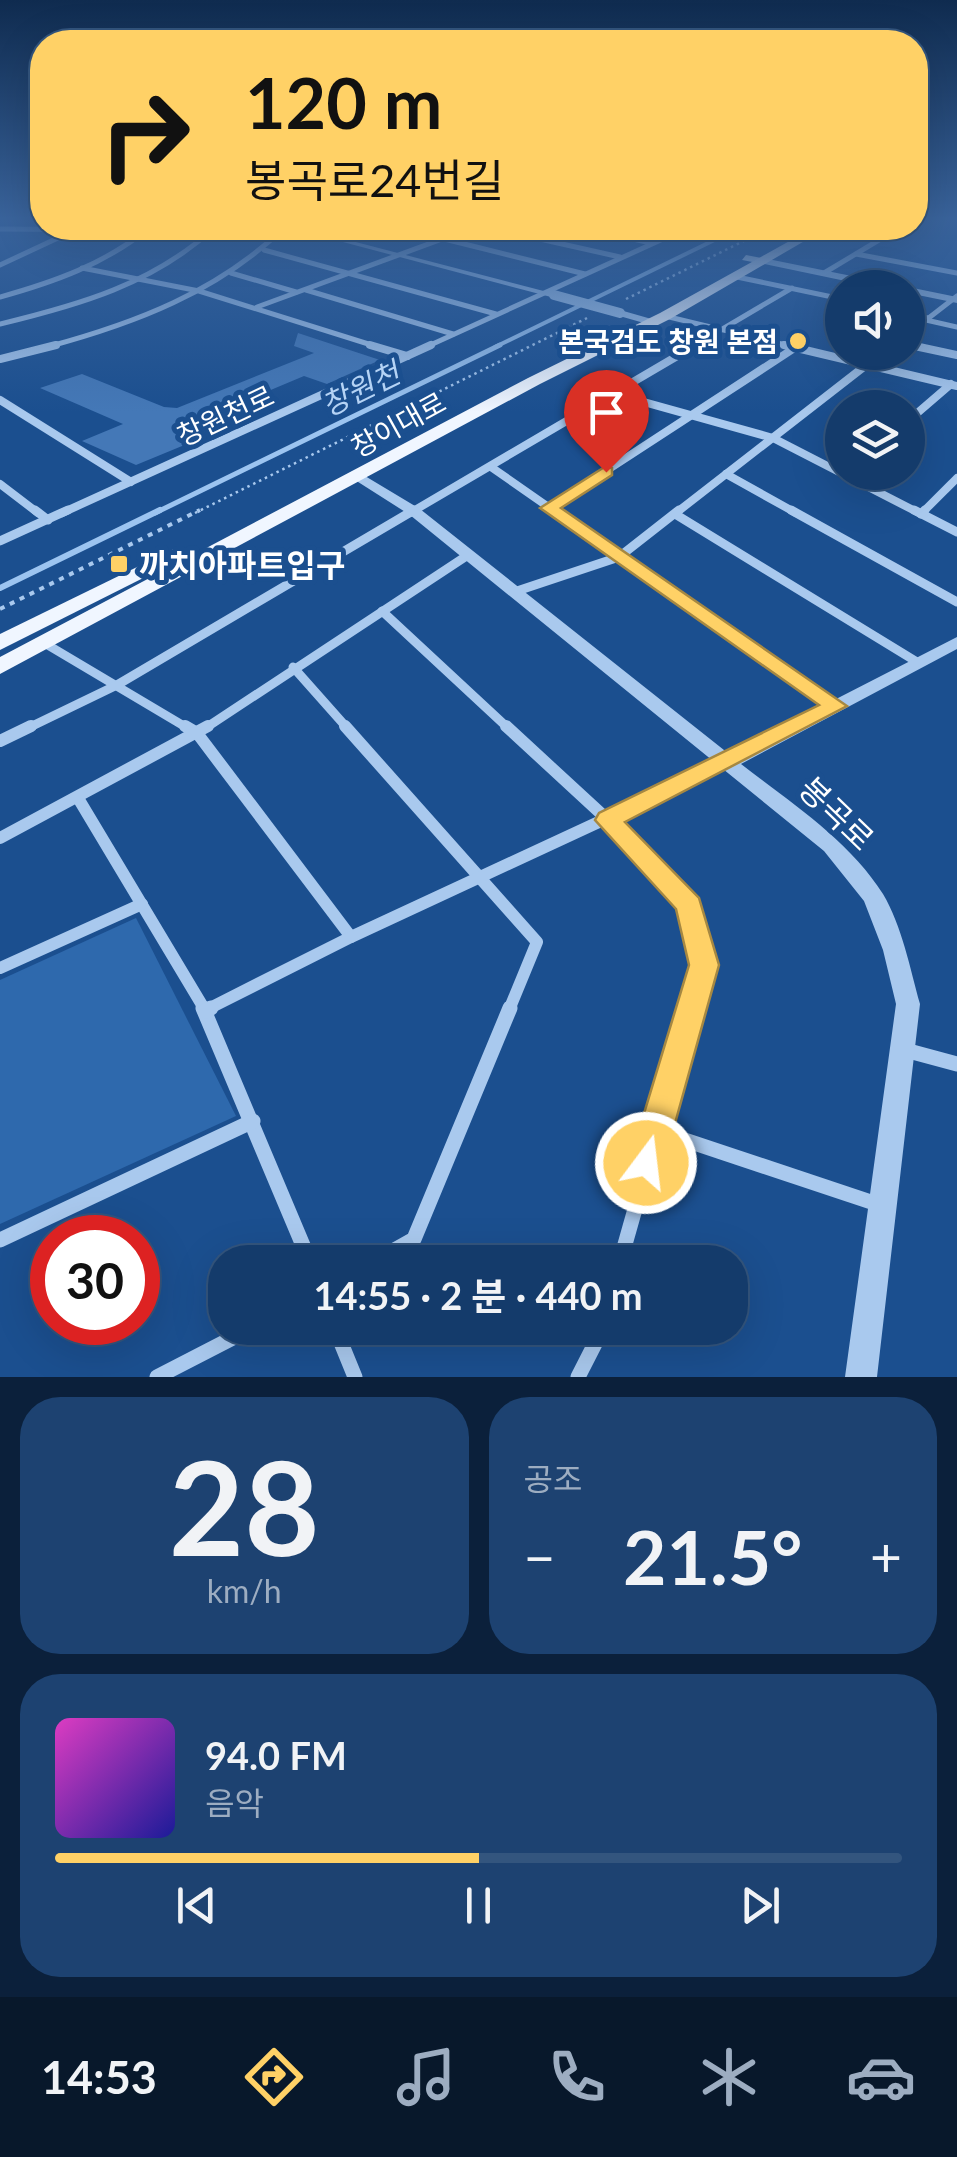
<!DOCTYPE html>
<html lang="ko">
<meta charset="utf-8">
<style>
:root{--surface:#143b6b;--page:#1d4271;--text:#f1f3f6;--muted:#9dadc1;--line:#33557e;--accent:#ffd166}
body{margin:0;font-family:Lato,"Noto Sans KR",sans-serif;background:var(--page);color:var(--text);height:100vh;display:flex;flex-direction:column;font-size:38px;white-space:nowrap}
*{box-sizing:border-box;margin:0}
p{font-size:32px;color:var(--muted)}
.icon{flex:none;width:55px;height:55px;fill:none;stroke:currentColor;stroke-width:2;stroke-linecap:round;stroke-linejoin:round}
.map{position:relative;height:1377px;overflow:hidden}
.drawer{display:flex;flex-direction:column;gap:20px;padding:20px;background:#0b203b;flex:1}
.drawer>*{flex:none}
.guide{position:absolute;left:30px;top:30px;width:898px;height:210px;border-radius:40px;box-shadow:0 10px 40px #0002,0 0 0 2px var(--line);background:#ffd166;color:#111;overflow:hidden}
.controls{position:absolute;left:825px;top:270px;display:grid;gap:20px}
.controls a{display:grid;place-items:center;width:100px;height:100px;border-radius:50%;background:var(--surface);box-shadow:0 10px 40px #0002,0 0 0 2px var(--line);font-size:50px}
.speed{position:absolute;left:30px;top:1215px;display:flex;gap:20px;font-size:50px;font-weight:700;text-align:center}
.speed>*{display:grid;place-content:center;width:130px;height:130px;border-radius:50%;background:var(--surface);box-shadow:0 10px 40px #0002,0 0 0 2px var(--line);line-height:1}
.speed .limit{border:15px solid #d22;background:#fff;color:#111}
.pin{position:absolute;display:grid;place-items:center;width:85px;height:85px;color:#fff;margin:-102px -42px;border-radius:50% 50% 50% 0;rotate:-45deg;box-shadow:0 0 10px #0007}
.pin .icon{rotate:45deg}
.me{position:absolute;width:110px;margin:-55px;rotate:15deg;stroke-linejoin:round;filter:drop-shadow(0 0 8px #0008)}
.turn{display:flex;align-items:center;gap:35px;height:210px;padding:0 50px;font-size:45px}
.turn .icon{width:130px;height:130px;stroke-width:2.5}
.turn b{display:block;font-size:70px;line-height:85px}
.big{font-size:75px;font-weight:700;line-height:1.1}
.drawer .card{flex:1;display:flex;flex-direction:column;justify-content:center;gap:15px;min-width:0;padding:0 35px;border-radius:40px;background:var(--page)}
.drawer .dial{align-items:center;gap:0}
.dial b{font-size:130px;line-height:1}
.song{display:flex;align-items:center;gap:30px}
.cover{width:120px;height:120px;border-radius:15px;background:linear-gradient(135deg,hsl(310 70% 55%),hsl(240 70% 35%))}
.played{height:10px;border-radius:5px;background:linear-gradient(90deg,var(--accent) 50%,var(--line) 50%)}
.keys{display:flex;justify-content:space-around;direction:ltr}
.heat{display:flex;justify-content:space-between;align-items:center;font-size:55px;direction:ltr}
.drawer .tiles{flex:1;display:grid;gap:20px;grid-template-columns:1fr 1fr}
.card:last-child{grid-column:span 2}
.trip{position:absolute;left:208px;top:1245px;width:540px;height:100px;border-radius:40px;background:var(--surface);box-shadow:0 10px 40px #0002,0 0 0 2px var(--line);font-weight:700;line-height:100px;text-align:center}
.tabs{display:flex;height:160px;justify-content:space-around;align-items:center;background:#08182b;color:var(--muted)}
.tabs .icon{width:70px;height:70px}
.tabs .selected{color:var(--accent)}
.tabs b{font-size:45px;color:var(--text)}
.map>svg:first-child{display:block}
.green{fill:#2e69ad}
.lines{fill:none;stroke-linecap:round;stroke-linejoin:round}
.stream-far2{stroke:#9cc4f0;stroke-width:4}
.stream-far1{stroke:#9cc4f0;stroke-width:5}
.stream{stroke:#9cc4f0;stroke-width:6}
.building{fill:#4478b7}
.path-far1{stroke:#a9c9ee;stroke-width:2.5;stroke-dasharray:2.5 4;stroke-linecap:butt}
.path{stroke:#a9c9ee;stroke-width:4;stroke-dasharray:5 6;stroke-linecap:butt}
.minor-far4{stroke:#a9c9ee;stroke-width:5}
.minor-far3{stroke:#a9c9ee;stroke-width:8}
.minor-far2{stroke:#a9c9ee;stroke-width:9}
.minor-far1{stroke:#a9c9ee;stroke-width:12}
.minor{stroke:#a9c9ee;stroke-width:15}
.tertiary{fill:#a9c9ee;fill-rule:evenodd}
.secondary{fill:#d6e6fa;fill-rule:evenodd}
.primary{fill:#f0f6ff;fill-rule:evenodd}
.tertiary-bridge{stroke:#a9c9ee;stroke-width:10}
.route{fill:#ffd166;stroke:#a68842;stroke-width:2.5}
.poi-dot{fill:#ffd166;stroke:#1b4f8f;stroke-width:4}
.labels{text-anchor:middle;dominant-baseline:central;stroke-width:10;stroke-linejoin:round;paint-order:stroke}
.far-poi-label{font-size:28px;font-weight:bold;fill:#fff;stroke:#1b4f8f;text-anchor:end}
.far-street-label{font-size:28px;fill:#fff;stroke:#1b4f8f}
.far-water-label{font-size:30px;font-style:italic;fill:#b5d3f5;stroke:#1b4f8f}
.poi-label{font-size:32px;font-weight:bold;fill:#fff;stroke:#1b4f8f;text-anchor:start}
.street-label{font-size:32px;fill:#fff;stroke:#1b4f8f}
</style>
<div class="map">
<svg width="957" height="1377" viewBox="0 0 957 1377">
<rect width="100%" height="100%" fill="#1b4f8f"/>
<polygon class="green" points="136,918 236,1116 0,1224 0,980"/>
<g class="lines">
<polyline class="stream-far2" points="495,347 739,228"/>
<polyline class="stream-far1" points="155,513 500,345"/>
<polyline class="stream" points="0,588 160,510"/>
</g>
<polygon class="building" points="298,333 380,360 327,384 304,376 242,402 267,411 136,465 82,441 123,424 40,388 82,374 164,407 177,408 314,353 294,346"/>
<g class="lines">
<g class="path-far1">
<polyline points="626,299 770,228"/>
<polyline points="195,513 587,318"/>
</g>
<polyline class="path" points="0,609 200,510"/>
<g class="minor-far4">
<polyline points="400,228 585,274"/>
<polyline points="491,228 620,257"/>
<polyline points="584,228 651,243"/>
<polyline points="0,229 145,230"/>
<polyline points="264,250 496,314"/>
<polyline points="856,254 957,273"/>
<polyline points="0,265 75,230"/>
<polyline points="82,268 199,291 378,347"/>
<polyline points="231,273 296,292"/>
<polyline points="824,273 899,228"/>
<polyline points="737,277 842,299"/>
<polyline points="306,290 453,334"/>
<path d="M0,297C54,282 105,264 149,228"/>
<polyline points="257,307 472,228"/>
<polyline points="908,314 928,318"/>
<polyline points="665,316 794,347"/>
<polyline points="926,320 957,327"/>
<path d="M0,324C79,305 153,284 214,228"/>
<polyline points="908,334 957,296"/>
<polyline points="908,344 921,347"/>
<path d="M47,347C136,323 217,292 284,228"/>
<polyline points="426,347 687,228"/>
<polyline points="692,347 792,288"/>
</g>
<g class="minor-far3">
<polyline points="370,345 407,356"/>
<polyline points="784,345 957,386"/>
<polyline points="910,345 957,355"/>
<polyline points="0,359 56,345"/>
<polyline points="615,394 773,438 919,513"/>
<polyline points="0,400 131,482"/>
<polyline points="908,421 951,384"/>
<polyline points="491,467 557,513"/>
<polyline points="726,474 796,513"/>
<polyline points="0,484 38,513"/>
<polyline points="549,508 796,347"/>
<polyline points="62,513 431,345"/>
<polyline points="410,513 696,345"/>
<polyline points="676,513 883,352"/>
<polyline points="922,513 957,478"/>
</g>
<g class="minor-far2">
<polyline points="35,510 48,520"/>
<polyline points="553,510 835,706"/>
<polyline points="791,510 957,602"/>
<polyline points="914,510 957,532"/>
<polyline points="675,514 917,662"/>
<polyline points="921,514 925,510"/>
<polyline points="0,541 68,510"/>
<polyline points="514,592 619,557 679,510"/>
<polyline points="382,611 509,729"/>
<polyline points="46,644 189,729"/>
<polyline points="293,667 348,729"/>
<polyline points="26,729 117,685 414,510"/>
<polyline points="204,729 468,555"/>
</g>
<g class="minor-far1">
<polyline points="185,726 197,733 351,937"/>
<polyline points="345,726 537,942 509,1010"/>
<polyline points="506,726 608,820 689,905 704,965 691,1010"/>
<polyline points="0,741 31,726"/>
<polyline points="78,798 205,1010"/>
<polyline points="0,838 208,726"/>
<polyline points="0,968 142,904"/>
<polyline points="206,1010 351,937 728,762"/>
</g>
<g class="minor">
<polyline points="203,1008 310,1262"/>
<polyline points="205,1011 211,1008"/>
<polyline points="905,1050 957,1064"/>
<polyline points="655,1130 880,1205"/>
<polyline points="0,1240 253,1121"/>
<polyline points="373,1262 414,1239 510,1008"/>
<polyline points="620,1262 692,1008"/>
<polyline points="335,1328 355,1377"/>
<polyline points="157,1377 252,1328"/>
<polyline points="578,1377 603,1328"/>
</g>
<g class="tertiary">
<polygon points="290,228 302,228 559,295 551,297"/>
<polygon points="763,258 896,285 900,288 879,288 760,263"/>
<polygon points="908,287 957,297 957,303 908,293"/>
<polygon points="620,310 655,320 656,322 651,325 616,315 616,311"/>
<path d="M360,473L420,509L729,754L957,637V649L741,764C790,802 849,840 883,894C902,926 910,968 920,1004L877,1377H845L896,1004L883,950L864,901L824,851L410,515L355,480V474Z"/>
</g>
<polygon class="secondary" points="746,255 767,259 768,261 763,264 742,260"/>
<g class="primary">
<polygon points="813,228 827,228 670,319 540,384 0,674 0,657 528,378 660,313"/>
<polygon points="178,547 185,549 189,553 185,557 0,650 0,634"/>
</g>
<polyline class="tertiary-bridge" points="554,295 620,313"/>
</g>
<linearGradient id="sky" x2="0" y2="1"><stop stop-color="#0f2b4f"/><stop offset="0.53" stop-color="#39639b"/><stop offset="1" stop-color="#39639b" stop-opacity="0"/></linearGradient>
<rect width="957" height="412" fill="url(#sky)"/>
<polygon class="route" points="606,466 612,468 612,475 561,508 847,706 625,822 699,898 719,965 664,1163 659,1174 646,1179 634,1174 629,1163 689,965 676,909 595,820 599,813 819,705 540,508"/>
<g class="poi-dot">
<circle cx="798" cy="341" r="10"/>
<rect x="109" y="554" width="20" height="20" rx="5"/>
</g>
<g class="labels">
<g class="far-poi-label">
<text x="778" y="341">본국검도 창원 본점</text>
</g>
<g class="far-street-label">
<text transform="translate(225 415) rotate(-25)">창원천로</text>
<text transform="translate(398 424) rotate(-29)">창이대로</text>
</g>
<g class="far-water-label">
<text transform="translate(360 388) rotate(-26)">창원천</text>
</g>
<g class="poi-label">
<text x="139" y="564">까치아파트입구</text>
</g>
<g class="street-label">
<text transform="translate(837 813) rotate(44)">봉곡로</text>
</g>
</g>
</svg>
<div class="controls">
<a><svg class="icon" aria-label="sound" viewBox="0 0 24 24"><path d="M4 9h4l5-4v14l-5-4H4zM17 9q2 3 0 6"/></svg></a>
<a><svg class="icon" aria-label="layers" viewBox="0 0 24 24"><path d="M12 4l9 5-9 5-9-5zM3 14l9 5 9-5"/></svg></a>
</div>
<div class="speed"><div class="limit">30</div></div>
<div class="pin" style="left:606px;top:472px;background:#d93025"><svg class="icon" aria-label="arrive" viewBox="0 0 24 24"><path d="M6 21V4h12l-3 4 3 4H6"/></svg></div>
<svg class="me" style="left:646px;top:1163px" viewBox="-20 -20 40 40"><circle r="17" fill="#ffd166" stroke="#fff" stroke-width="3"/><path d="M0-11L8 9 0 5-8 9z" fill="#fff"/></svg>
<div class="trip">14:55 · 2 분 · 440 m</div>
<div class="guide">
<div class="turn"><svg class="icon" aria-label="right" viewBox="0 0 24 24"><path d="M7 20v-9h11M14 6l5 5-5 5"/></svg><div><b>120 m</b>봉곡로24번길</div></div>
</div>
</div>
<section class="drawer">
<div class="tiles">
<div class="card dial"><b>28</b><p>km/h</p></div>
<div class="card"><p>공조</p>
<div class="heat"><a>−</a><b class="big">21.5°</b><a>+</a></div>
</div>
<div class="card">
<div class="song"><i class="cover"></i><div><b>94.0 FM</b><p>음악</p></div></div>
<div class="played"></div>
<div class="keys"><svg class="icon" aria-label="previous" viewBox="0 0 24 24"><path d="M18 5L8 12l10 7zM5 5v14"/></svg><svg class="icon" aria-label="pause" viewBox="0 0 24 24"><path d="M8 5v14M16 5v14"/></svg><svg class="icon" aria-label="next" viewBox="0 0 24 24"><path d="M6 5l10 7-10 7zM19 5v14"/></svg></div>
</div>
</div>
</section>
<nav class="tabs">
<b>14:53</b>
<svg class="icon selected" aria-label="directions" viewBox="0 0 24 24"><path d="M12 3l9 9-9 9-9-9zM9 14v-3h6M13 9l2 2-2 2"/></svg>
<svg class="icon" aria-label="music" viewBox="0 0 24 24"><path d="M9 18V5l10-2v13"/><circle cx="6" cy="18" r="3"/><circle cx="16" cy="16" r="3"/></svg>
<svg class="icon" aria-label="phone" viewBox="0 0 24 24"><path d="M5 4h4l2 5-3 2q2 4 5 5l2-3 5 2v4C11 20 4 13 5 4z"/></svg>
<svg class="icon" aria-label="climate" viewBox="0 0 24 24"><path d="M12 3v18M4 7l16 10M4 17L20 7"/></svg>
<svg class="icon" aria-label="car" viewBox="0 0 24 24"><path d="M5 17H2v-5l4-1 3-4h7l3 4 3 1v5h-3M9 17h6M6 11h13"/><circle cx="7" cy="17" r="2"/><circle cx="17" cy="17" r="2"/></svg>
</nav>
